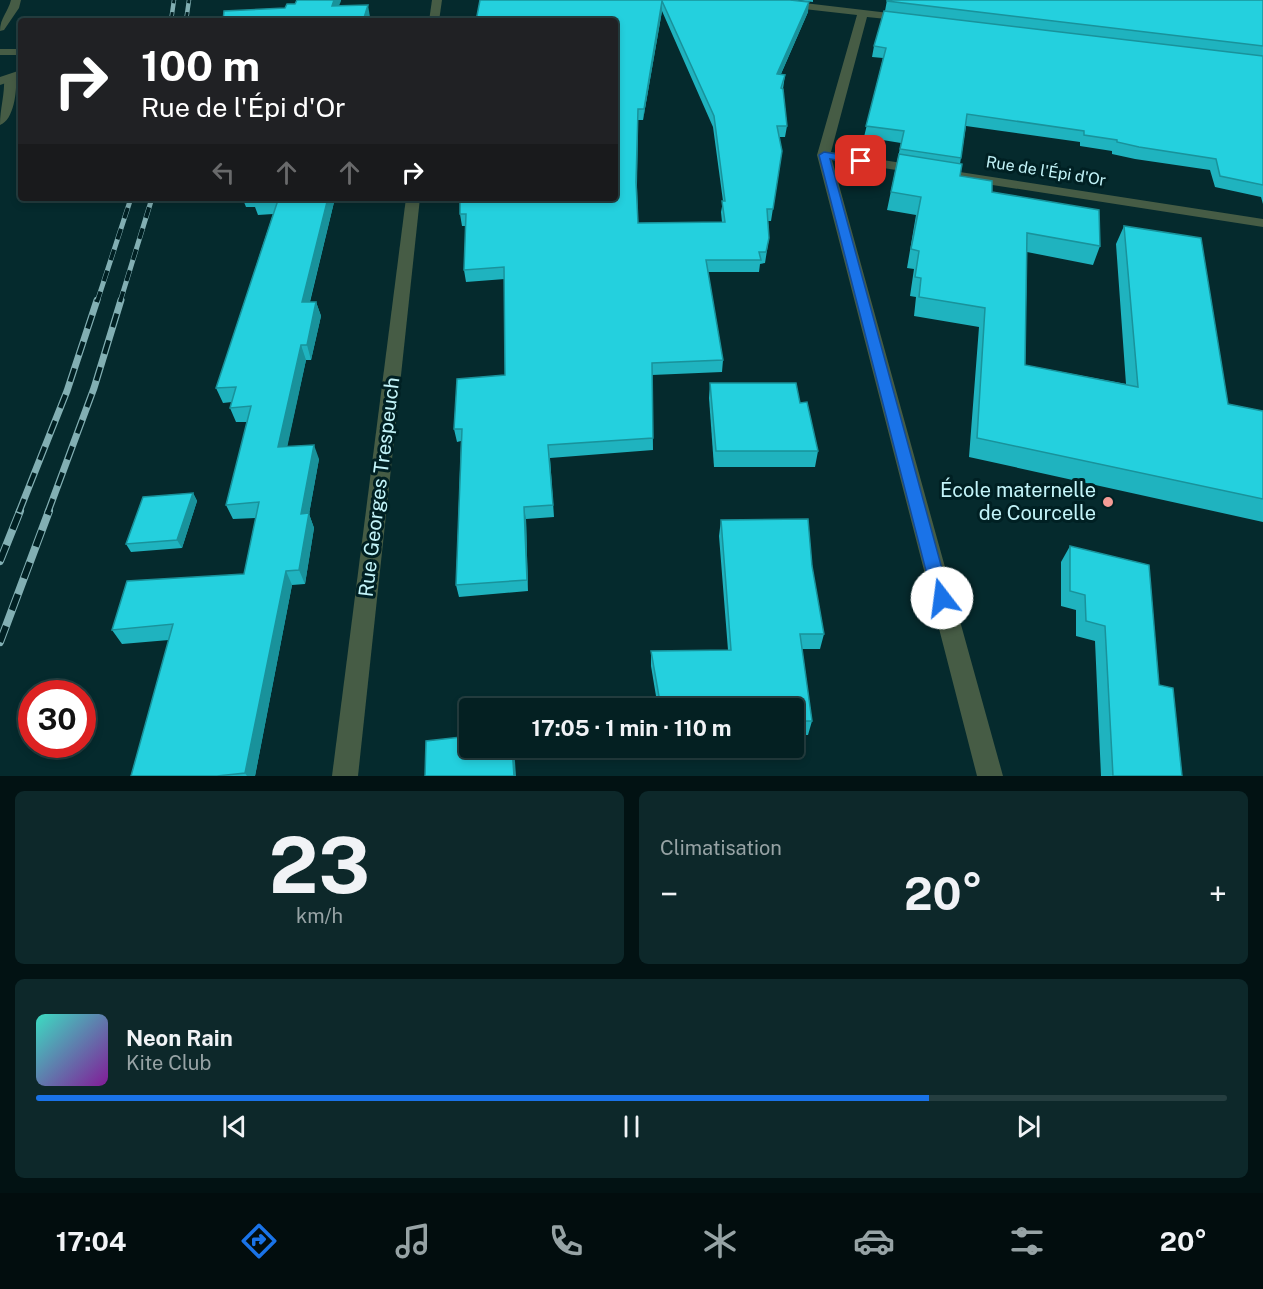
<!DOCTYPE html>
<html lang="fr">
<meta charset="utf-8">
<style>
:root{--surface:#042022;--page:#0d282a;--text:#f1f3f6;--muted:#97a3a5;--line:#253e40;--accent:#1a73e8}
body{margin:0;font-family:"Public Sans",sans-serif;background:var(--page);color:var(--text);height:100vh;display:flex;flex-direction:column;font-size:22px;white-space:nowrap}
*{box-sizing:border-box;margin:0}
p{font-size:20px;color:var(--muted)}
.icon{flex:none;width:33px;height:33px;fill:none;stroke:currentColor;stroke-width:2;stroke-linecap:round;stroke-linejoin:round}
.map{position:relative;height:776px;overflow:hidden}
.sheet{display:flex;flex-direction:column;gap:15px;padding:15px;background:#021213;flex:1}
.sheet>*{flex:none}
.hud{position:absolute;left:18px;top:18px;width:600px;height:183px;border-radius:6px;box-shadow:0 3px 9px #0003,0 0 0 2px var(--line);background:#202124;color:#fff;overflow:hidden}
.speed{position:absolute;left:18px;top:680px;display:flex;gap:12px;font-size:30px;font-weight:700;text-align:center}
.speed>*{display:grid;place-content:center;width:78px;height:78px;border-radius:50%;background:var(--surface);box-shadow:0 3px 9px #0003,0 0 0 2px var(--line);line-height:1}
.speed .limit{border:9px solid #d22;background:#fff;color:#111}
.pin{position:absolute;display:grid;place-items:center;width:51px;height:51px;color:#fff;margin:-26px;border-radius:12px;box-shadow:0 3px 9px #0006}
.me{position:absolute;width:66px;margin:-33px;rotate:345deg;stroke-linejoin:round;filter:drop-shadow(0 0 4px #0008)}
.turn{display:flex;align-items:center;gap:21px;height:126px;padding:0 24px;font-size:27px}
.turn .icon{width:78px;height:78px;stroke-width:2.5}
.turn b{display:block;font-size:42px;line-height:51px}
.lanes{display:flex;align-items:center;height:57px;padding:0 24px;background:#0003;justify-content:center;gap:30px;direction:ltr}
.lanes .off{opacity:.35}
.big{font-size:45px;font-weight:700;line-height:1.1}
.sheet .tile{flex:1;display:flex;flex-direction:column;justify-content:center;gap:9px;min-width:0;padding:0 21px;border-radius:9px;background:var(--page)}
.sheet .dial{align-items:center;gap:0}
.dial b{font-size:78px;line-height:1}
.song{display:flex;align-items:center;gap:18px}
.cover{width:72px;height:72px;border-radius:9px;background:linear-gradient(135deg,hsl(170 70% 55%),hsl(290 70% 35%))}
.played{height:6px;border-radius:3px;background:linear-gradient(90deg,var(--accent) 75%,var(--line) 75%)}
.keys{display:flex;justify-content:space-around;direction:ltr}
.heat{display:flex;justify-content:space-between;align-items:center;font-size:33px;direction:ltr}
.sheet .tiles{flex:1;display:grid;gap:15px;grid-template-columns:1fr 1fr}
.tile:last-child{grid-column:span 2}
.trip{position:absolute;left:459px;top:698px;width:345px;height:60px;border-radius:6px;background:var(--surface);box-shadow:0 3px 9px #0003,0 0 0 2px var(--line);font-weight:700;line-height:60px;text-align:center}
.tabs{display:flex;height:96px;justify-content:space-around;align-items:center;background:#020d0e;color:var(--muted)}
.tabs .icon{width:42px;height:42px}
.tabs .on{color:var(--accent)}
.tabs b{font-size:27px;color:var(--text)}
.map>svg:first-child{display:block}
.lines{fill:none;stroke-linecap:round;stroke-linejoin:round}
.service{fill:#465c45;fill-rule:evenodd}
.minor{fill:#465c45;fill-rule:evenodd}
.rail-far3-casing{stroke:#82afb3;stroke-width:4.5}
.rail-far2-casing{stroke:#82afb3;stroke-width:5}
.rail-far1-casing{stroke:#82afb3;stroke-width:7}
.rail-casing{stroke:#82afb3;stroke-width:8}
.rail-far3{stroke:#002023;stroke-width:3;stroke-dasharray:9;stroke-linecap:butt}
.rail-far2{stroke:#002023;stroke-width:4;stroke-dasharray:11;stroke-linecap:butt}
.rail-far1{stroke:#002023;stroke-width:4.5;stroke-dasharray:14;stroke-linecap:butt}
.rail{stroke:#002023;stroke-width:6;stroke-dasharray:17;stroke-linecap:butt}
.wall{fill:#1fb3bf;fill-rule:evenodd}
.shaded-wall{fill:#19929b}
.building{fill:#24d0de;stroke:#19929b;stroke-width:1.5;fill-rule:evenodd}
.route{fill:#1a73e8;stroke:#114b97;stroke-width:1.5}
.poi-dot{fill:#f59c96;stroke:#002023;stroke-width:2}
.labels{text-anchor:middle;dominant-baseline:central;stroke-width:6;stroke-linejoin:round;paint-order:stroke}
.far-street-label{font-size:16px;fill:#c3f4f9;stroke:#002023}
.street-label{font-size:20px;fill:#c3f4f9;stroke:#002023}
.poi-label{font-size:20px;fill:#c3f4f9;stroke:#002023;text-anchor:end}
</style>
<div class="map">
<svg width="1263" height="776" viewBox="0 0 1263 776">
<rect width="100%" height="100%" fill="#052a2d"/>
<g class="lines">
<g class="service">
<path d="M11,0H21L19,8L4,30L0,31C0,18 8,12 11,0Z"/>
<path d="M10,74L16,78C17,91 14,120 0,125C0,108 5,94 4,78Z"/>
</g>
<g class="minor">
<polygon points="432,0 442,0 439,21 429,21"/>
<polygon points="747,0 779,0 906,15 911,18 906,21 867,17 831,152 1263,219 1263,227 832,160 1003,776 977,776 817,155 857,15 752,3"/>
<rect x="0" y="49" width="21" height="6"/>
<polygon points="21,70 21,78 0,85 0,77"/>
<polygon points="406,198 420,198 358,776 332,776"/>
</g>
<defs>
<g id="rail-far3">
<polyline points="171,21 174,0"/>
<polyline points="186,21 189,0"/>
</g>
<g id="rail-far2">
<polyline points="97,302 131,198"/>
<polyline points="120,302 152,198"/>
</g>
<g id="rail-far1">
<polyline points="19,512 67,391 97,300"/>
<polyline points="48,512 94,388 121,300"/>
</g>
<g id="rail">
<polyline points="0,561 20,511"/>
<polyline points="0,642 49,511"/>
</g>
</defs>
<use href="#rail-far3" class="rail-far3-casing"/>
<use href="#rail-far2" class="rail-far2-casing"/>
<use href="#rail-far1" class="rail-far1-casing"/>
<use href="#rail" class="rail-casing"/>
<use href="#rail-far3" class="rail-far3"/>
<use href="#rail-far2" class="rail-far2"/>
<use href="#rail-far1" class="rail-far1"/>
<use href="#rail" class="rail"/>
</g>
<g class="wall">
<path d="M480,0H790L808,12L781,74L785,75L783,89L787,126L785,137H779L782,151L771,221H768L769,238L765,263L760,264L759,272H708L723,360L722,372L652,375L653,450L550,458L554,517L526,519L528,591L459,597L456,585L461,441L457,442L454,429L505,375V279L466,282L464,270L466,226H462L460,214ZM662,11L713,127L723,201L721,212L722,222L638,223L637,185L638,120H643Z"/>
<polygon points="797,0 813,0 813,2"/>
<polygon points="887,0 1263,0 1263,204 1261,197 1215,187 1210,170 1135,159 1112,154 1112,151 1080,146 1080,142 966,126 960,164 960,176 1100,246 1093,265 1027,252 1025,365 1126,384 1116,244 1124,226 1228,404 1263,411 1263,522 969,457 979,327 914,316 916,297 910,296 914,269 907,268 916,215 887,210 901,143 864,137 883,58 872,57 874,46 885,11"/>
<polygon points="238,198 335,198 310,302 316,302 321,316 311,360 306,360 287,446 319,459 309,514 314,528 305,584 292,585 255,776 131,776 169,640 122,644 112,630 244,574 256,518 233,519 226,505 247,422 236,422 230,408 232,402 223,403 216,388 273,214 258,215 255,207 246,207 244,202 240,202"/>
<polygon points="710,383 800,403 818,451 815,467 714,467 709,398"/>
<polygon points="193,493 197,501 182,548 131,552 126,544"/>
<polygon points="721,520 812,566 824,634 820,649 802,649 812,721 808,735 794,735 794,708 658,708 651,666 651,651 728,650 719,536"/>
<polygon points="1070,546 1159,685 1182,776 1101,776 1095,641 1076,636 1076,610 1061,606 1061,562"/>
</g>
<g class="shaded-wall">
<polygon points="334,0 341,0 341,1 334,18 332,6"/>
<polygon points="662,1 662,11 643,120 644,109"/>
<polygon points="809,2 808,12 776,85 777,74"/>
<polygon points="368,5 370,17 369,21 363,21"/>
<polygon points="328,198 335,198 306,317 302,302"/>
<polygon points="316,302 321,316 311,360 307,345"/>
<polygon points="301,345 306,360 284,462 278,447"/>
<polygon points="314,445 319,459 309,514 314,528 305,584 299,570 301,514"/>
<polygon points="193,493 197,501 182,548 177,540"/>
<polygon points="524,507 526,519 528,591 527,580"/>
<polygon points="286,571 292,585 255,776 247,776 245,773"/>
<polygon points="512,747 514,747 516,776 514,776"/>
</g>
<g class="building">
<polygon points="297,0 334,0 332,6 368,5 363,21 223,21 224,11 285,8 287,4 295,4"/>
<path d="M480,0H790L809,2L777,74L785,75L781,88L783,89L787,126H777L782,151L773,209H767L769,238L766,252H759L761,260H706L723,360L652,363L653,438L548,445L553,505L524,507L527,580L456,585L462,429H454L457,379L505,375L504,267L464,270L466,214H460V198H615V21H476ZM662,1L714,116L725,201H722L725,222L638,223L636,182L638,109H644Z"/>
<polygon points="887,0 1263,0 1263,46 887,1"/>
<polygon points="884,11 1263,56 1263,185 1220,176 1216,159 1139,147 1117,142 1117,140 1084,135 1084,131 967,114 961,158 900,149 904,131 866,126 886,48 874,46"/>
<polygon points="899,154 962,164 960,176 992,181 992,192 1099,210 1100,246 1027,233 1025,365 1138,387 1124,226 1201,238 1228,404 1263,411 1263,499 977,438 985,308 919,297 921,278 915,277 919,251 911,249 921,197 891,192"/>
<polygon points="254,198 328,198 302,302 316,302 307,345 301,345 278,447 314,445 301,514 309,513 299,570 286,571 245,773 217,776 131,776 173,624 112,630 127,581 244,574 259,502 226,505 251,406 230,408 236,387 216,388 278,200 253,201"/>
<polygon points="710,383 796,383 800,403 807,402 818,451 716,451"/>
<polygon points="193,493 177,540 126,544 143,497"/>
<polygon points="808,519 812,566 824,634 800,634 812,721 794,721 794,708 661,708 651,651 731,650 721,520"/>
<polygon points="1070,546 1149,565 1159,685 1173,688 1182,776 1113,776 1105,626 1086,621 1085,595 1070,591"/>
<polygon points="470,736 470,747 512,747 514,776 425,776 426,741"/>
</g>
<polygon class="route" points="824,152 861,158 866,161 861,164 830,159 950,598 948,603 942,605 936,603 933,598 819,155"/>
<circle class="poi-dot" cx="1108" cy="502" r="6"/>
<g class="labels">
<g class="far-street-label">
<text transform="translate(1046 171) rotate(9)">Rue de l'Épi d'Or</text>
</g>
<g class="street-label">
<text transform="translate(379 487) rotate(-83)">Rue Georges Trespeuch</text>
</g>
<g class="poi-label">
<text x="1096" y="490">École maternelle<tspan x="1096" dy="23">de Courcelle</tspan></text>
</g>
</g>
</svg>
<div class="speed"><div class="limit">30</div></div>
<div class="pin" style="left:861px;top:161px;background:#d93025"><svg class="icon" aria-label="arrive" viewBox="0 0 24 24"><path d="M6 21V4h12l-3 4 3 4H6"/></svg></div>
<svg class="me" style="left:942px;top:598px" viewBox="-20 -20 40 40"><circle r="19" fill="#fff"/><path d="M0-13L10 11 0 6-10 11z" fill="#1a73e8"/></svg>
<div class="trip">17:05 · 1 min · 110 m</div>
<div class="hud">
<div class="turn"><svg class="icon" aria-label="right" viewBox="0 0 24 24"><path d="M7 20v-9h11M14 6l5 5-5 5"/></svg><div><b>100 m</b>Rue de l'Épi d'Or</div></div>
<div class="lanes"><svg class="icon off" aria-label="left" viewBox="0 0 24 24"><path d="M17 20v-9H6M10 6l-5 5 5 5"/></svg><svg class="icon off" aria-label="ahead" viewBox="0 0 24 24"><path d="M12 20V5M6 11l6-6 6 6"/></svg><svg class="icon off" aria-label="ahead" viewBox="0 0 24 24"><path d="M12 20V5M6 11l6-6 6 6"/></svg><svg class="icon" aria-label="right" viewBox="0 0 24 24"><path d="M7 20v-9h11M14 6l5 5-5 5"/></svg></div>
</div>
</div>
<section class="sheet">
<div class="tiles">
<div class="tile dial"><b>23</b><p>km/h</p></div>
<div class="tile"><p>Climatisation</p>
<div class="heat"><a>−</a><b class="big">20°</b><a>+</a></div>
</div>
<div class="tile">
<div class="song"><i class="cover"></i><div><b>Neon Rain</b><p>Kite Club</p></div></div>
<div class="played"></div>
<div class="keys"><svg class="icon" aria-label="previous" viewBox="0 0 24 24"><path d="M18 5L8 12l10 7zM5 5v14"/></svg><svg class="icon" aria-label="pause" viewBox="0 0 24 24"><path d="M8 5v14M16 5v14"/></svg><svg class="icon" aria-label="next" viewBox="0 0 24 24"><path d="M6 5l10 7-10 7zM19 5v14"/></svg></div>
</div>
</div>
</section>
<nav class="tabs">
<b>17:04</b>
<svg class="icon on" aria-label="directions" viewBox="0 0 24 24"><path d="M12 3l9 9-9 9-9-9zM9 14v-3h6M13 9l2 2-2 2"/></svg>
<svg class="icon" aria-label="music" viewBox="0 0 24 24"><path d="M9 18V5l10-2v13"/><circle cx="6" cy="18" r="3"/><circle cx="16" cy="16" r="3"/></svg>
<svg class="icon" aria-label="phone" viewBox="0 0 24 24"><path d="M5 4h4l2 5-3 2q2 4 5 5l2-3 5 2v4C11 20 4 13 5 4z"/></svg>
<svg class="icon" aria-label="climate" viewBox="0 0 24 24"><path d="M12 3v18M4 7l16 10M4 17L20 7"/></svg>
<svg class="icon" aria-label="car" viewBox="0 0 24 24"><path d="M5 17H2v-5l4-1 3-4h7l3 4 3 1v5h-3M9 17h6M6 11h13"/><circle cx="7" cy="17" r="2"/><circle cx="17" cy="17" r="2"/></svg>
<svg class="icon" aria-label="filters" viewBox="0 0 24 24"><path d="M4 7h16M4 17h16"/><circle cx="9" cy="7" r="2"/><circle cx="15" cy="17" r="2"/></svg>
<b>20°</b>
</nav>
